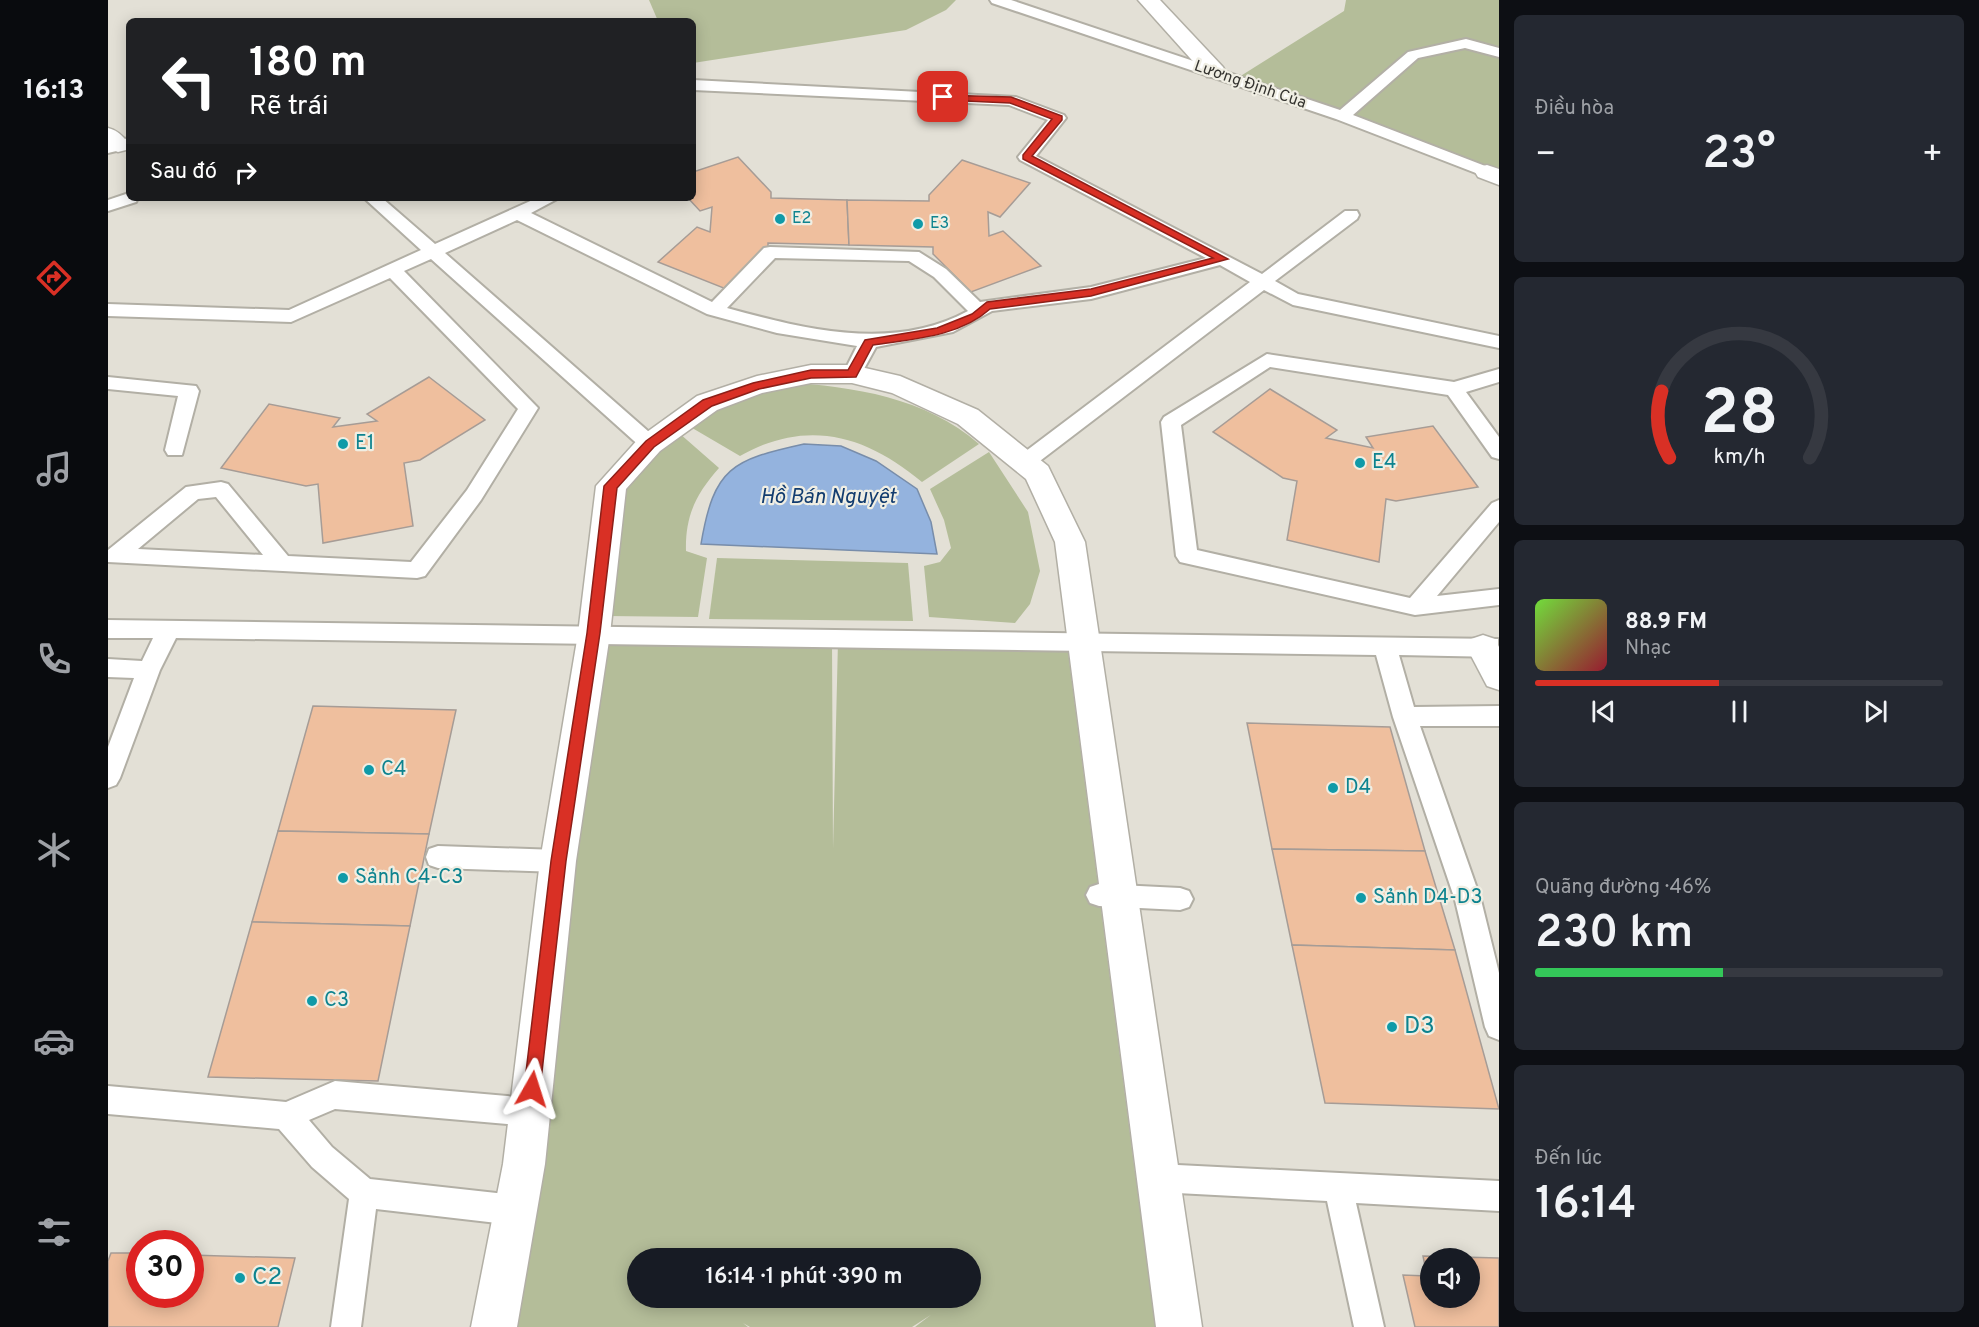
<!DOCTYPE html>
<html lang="vi">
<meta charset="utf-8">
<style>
:root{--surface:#171b24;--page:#242831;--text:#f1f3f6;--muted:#9ea1a6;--line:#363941;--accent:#d93025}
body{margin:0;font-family:Overpass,sans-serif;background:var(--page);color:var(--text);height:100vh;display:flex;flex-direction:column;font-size:22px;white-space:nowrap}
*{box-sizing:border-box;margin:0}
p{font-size:20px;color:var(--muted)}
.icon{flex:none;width:33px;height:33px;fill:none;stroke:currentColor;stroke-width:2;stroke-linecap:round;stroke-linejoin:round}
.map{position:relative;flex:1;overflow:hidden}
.details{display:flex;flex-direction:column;gap:15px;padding:15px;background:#0d0f14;width:480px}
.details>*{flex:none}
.top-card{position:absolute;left:18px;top:18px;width:570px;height:183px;border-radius:9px;box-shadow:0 3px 15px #0003;background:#202124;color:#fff;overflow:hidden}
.buttons{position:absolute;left:1312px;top:1248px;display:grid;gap:12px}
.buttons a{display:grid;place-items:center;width:60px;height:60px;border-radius:50%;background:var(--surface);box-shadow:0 3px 15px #0003;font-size:30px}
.speed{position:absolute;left:18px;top:1230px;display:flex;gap:12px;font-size:30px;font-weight:700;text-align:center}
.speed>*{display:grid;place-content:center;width:78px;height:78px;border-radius:50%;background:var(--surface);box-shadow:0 3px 15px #0003;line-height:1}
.speed .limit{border:9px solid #d22;background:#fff;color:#111}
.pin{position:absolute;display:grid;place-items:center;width:51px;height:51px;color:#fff;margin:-26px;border-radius:12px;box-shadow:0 3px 9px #0006}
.me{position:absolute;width:66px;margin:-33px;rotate:6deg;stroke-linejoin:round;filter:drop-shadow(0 0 4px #0008)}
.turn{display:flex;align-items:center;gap:21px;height:126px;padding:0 24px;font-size:27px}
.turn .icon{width:78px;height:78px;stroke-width:2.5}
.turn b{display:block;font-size:42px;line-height:51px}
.then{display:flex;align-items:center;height:57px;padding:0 24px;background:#0003;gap:12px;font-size:22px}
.big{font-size:45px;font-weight:600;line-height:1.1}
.details .tile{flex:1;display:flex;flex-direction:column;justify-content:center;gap:9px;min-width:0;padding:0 21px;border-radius:9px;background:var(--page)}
.details .dial{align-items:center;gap:0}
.dial svg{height:156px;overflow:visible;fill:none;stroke:var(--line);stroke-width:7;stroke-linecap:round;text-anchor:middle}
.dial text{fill:var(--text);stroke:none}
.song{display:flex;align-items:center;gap:18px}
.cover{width:72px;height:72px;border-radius:9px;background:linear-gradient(135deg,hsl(100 70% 55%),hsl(350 70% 35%))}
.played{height:6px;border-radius:3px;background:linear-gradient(90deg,var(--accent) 45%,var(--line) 45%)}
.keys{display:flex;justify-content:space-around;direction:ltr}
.heat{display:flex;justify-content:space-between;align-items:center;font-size:33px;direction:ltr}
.charge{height:9px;border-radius:4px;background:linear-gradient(90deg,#34c759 46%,var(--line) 0)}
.trip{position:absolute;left:519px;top:1248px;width:354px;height:60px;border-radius:30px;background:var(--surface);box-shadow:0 3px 15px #0003;font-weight:600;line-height:60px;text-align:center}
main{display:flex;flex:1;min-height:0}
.dock{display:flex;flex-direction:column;width:108px;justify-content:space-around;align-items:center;background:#090b0e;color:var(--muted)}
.dock .icon{width:42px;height:42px}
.dock .active{color:var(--accent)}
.dock b{font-size:27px;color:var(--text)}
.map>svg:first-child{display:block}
.green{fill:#b4bd99}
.water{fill:#94b3de;stroke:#788daa;stroke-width:1.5}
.building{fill:#efbf9e;stroke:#a69c96;stroke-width:1.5;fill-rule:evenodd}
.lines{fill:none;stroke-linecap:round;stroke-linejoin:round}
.service-casing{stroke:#b2afa5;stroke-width:4}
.pedestrian-casing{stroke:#b2afa5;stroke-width:3}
.minor-casing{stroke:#b2afa5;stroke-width:3}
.tertiary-casing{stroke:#b2afa5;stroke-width:3}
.service{fill:#fff;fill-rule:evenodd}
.pedestrian{fill:#fff;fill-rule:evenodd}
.minor{fill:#fff;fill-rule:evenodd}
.tertiary{fill:#fff;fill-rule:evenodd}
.route{fill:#d93025;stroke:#8d1f18;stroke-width:1.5}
.culture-dot{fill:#0f9aa8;stroke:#f0eee3;stroke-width:2}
.labels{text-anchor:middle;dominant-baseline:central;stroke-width:4.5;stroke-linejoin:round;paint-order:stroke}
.far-street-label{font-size:16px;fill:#353430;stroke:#f0eee3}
.far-culture-label{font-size:16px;fill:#0d838f;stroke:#f0eee3;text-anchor:start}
.culture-label{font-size:20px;fill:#0d838f;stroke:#f0eee3;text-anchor:start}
.water-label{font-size:21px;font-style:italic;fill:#123c6f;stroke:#f0eee3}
.near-culture-label{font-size:24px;fill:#0d838f;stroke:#f0eee3;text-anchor:start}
</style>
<main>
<nav class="dock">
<b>16:13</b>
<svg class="icon active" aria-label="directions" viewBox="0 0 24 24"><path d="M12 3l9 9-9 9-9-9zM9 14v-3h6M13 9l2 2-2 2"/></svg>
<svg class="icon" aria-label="music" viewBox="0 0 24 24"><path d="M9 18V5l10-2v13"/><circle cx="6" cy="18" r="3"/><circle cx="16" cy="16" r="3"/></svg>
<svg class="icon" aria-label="phone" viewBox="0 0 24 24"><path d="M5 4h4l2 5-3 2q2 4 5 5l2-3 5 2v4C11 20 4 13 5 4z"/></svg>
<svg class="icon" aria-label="climate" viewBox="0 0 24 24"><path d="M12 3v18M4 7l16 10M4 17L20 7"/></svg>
<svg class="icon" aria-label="car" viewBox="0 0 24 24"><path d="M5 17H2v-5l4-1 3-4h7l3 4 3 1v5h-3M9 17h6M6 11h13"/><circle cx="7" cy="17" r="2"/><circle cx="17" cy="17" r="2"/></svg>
<svg class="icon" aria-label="filters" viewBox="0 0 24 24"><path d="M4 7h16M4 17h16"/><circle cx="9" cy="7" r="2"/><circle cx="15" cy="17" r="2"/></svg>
</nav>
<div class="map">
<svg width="1391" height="1327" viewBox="0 0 1391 1327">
<rect width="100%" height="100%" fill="#e3e0d6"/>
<g class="green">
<polygon points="541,0 848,0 838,10 798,30 585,63 585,21 550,21"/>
<polygon points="1238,0 1391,0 1391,171 1131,77 1236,11"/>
<path d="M677,382C746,387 817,397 871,444L814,482C758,435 699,418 632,456L574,422Z"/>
<path d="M571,433L611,468C588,494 577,516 578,551L599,558L590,617L498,616L515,479Z"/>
<polygon points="881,452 920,512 932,571 922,604 907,623 821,617 816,566 832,562 843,548 836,520 822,489"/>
<polygon points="609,558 800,563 805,621 601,619"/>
<polygon points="487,634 724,641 725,849 730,641 959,643 1027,1172 1051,1327 807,1327 845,1298 862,1298 862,1258 530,1258 530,1298 843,1298 832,1309 804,1327 642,1327 635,1323 640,1327 386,1327"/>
</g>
<path class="water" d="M696,444L733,446L768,461L809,489L823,522L829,554L593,544C606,467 624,460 696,444Z"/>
<g class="building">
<polygon points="630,157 663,192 663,198 739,200 741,245 660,243 660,249 618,289 550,262 589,227 602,232 604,207 592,211 580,198 585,198 585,172"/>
<polygon points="854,160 922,183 892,217 880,212 881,236 895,231 933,266 863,292 825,254 825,247 741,245 739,200 821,201 821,195"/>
<polygon points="321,377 377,420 312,460 296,463 305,526 215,543 210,484 198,486 113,468 161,404 232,418 225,427 269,421 259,414"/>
<polygon points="1162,389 1229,430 1218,438 1265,448 1258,437 1325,426 1370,487 1288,501 1278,499 1271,562 1179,540 1189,481 1175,478 1105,432"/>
<polygon points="205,706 348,710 321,834 170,831"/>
<polygon points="1139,723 1282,727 1317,851 1164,849"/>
<polygon points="170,831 321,834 302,926 144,922"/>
<polygon points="1164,849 1317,851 1347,950 1184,945"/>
<polygon points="144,922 302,926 270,1081 100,1077"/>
<polygon points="1184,945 1347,950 1391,1109 1217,1103"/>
<polygon points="3,1253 32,1253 32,1294 82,1294 82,1255 187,1258 170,1327 0,1327 0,1261"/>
<path d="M1315,1256L1391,1258V1327H1307L1295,1275L1319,1276ZM1323,1258H1362V1298H1323Z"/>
</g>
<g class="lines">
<defs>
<g id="service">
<polygon points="882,0 903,0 1232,110 1300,52 1358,39 1391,48 1391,57 1357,48 1310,58 1245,115 1385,169 1387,172 1385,175 1373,175 1228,119 884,3"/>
<path d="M585,80L908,97L956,115L958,118L928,156L1154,274L1237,211H1249L1251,215L1249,219L1167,281L1190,294L1391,336V348L1185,305L1156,290L924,467H910L907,462L910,457L1142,282L1112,265L983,299L884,311L845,332L768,347L751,378H737L735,374L749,346L669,333L599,314L409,220L337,253L549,439L552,444L549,449H535L323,259L296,271L430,408L373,500L317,576L309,578L0,562V550L78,487L113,482L120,484L180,556L303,562L359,490L410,409L282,278L183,322L0,316V304L181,310L313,250L256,198H274L327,244L429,198H451L423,213L604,302L656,248L662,247L811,252L838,269L872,302L983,287L1098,258L912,160L910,157L940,120L901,105L585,90ZM667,258L801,261L826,277L860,311C785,352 697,329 619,308ZM108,497L155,555L30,549L90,499Z"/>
<polygon points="21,138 21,148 0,153 0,143"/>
<polygon points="21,193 21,198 30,198 28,202 0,211 0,200"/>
<polygon points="1159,354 1346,382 1391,369 1391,382 1358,392 1391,437 1391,459 1384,457 1340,395 1162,367 1073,425 1089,550 1302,598 1384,503 1391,500 1391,522 1329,596 1391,589 1391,605 1307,615 1072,562 1068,556 1053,422 1056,417"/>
<polygon points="0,377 88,386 91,391 74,455 60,455 57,450 70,396 0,389"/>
<polygon points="0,620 1390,639 1390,657 1291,655 1306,707 1391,706 1391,726 1312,726 1373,900 1391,973 1391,1040 1381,1036 1377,1027 1347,900 1285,717 1268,655 68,638 52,670 12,778 8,785 0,788 0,747 26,678 0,677 0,659 34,661 45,638 0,638"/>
<polygon points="330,846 450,850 459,853 462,861 459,869 450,872 330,868 321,865 318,857 321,849"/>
<polygon points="991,884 1072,888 1081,891 1085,899 1081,907 1072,910 991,906 982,903 978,895 982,887"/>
<polygon points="227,1081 421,1098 431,1102 435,1112 431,1122 421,1126 227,1109 201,1120 224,1147 262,1179 407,1195 417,1200 422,1210 417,1220 407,1225 268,1209 253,1327 223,1327 241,1199 204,1167 171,1129 0,1114 0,1086 178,1102"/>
<polygon points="1050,1164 1391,1181 1391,1211 1248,1203 1276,1327 1246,1327 1219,1201 1050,1192 1040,1188 1036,1178 1040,1168"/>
</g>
<polygon id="pedestrian" points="1375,635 1387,639 1391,647 1391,690 1379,686 1359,648 1363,639"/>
<g id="minor">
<polygon points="1030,0 1052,0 1115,67 1118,72 1115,77 1099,77"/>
<path d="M0,128C9,130 15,136 21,144L18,150L10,152L0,148Z"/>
<polygon points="703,365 744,365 792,376 870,410 940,466 977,542 1094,1327 1048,1327 947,542 918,479 850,424 784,393 744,383 703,383 654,393 609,410 552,451 518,489 502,634 468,861 437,1164 409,1327 363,1327 395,1164 432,861 470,634 488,486 532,437 589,396 649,376"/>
</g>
<polygon id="tertiary" points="1379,165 1391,169 1391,185 1370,177 1367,172 1370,167"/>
</defs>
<use href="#service" class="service-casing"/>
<use href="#pedestrian" class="pedestrian-casing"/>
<use href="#minor" class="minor-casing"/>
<use href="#tertiary" class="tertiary-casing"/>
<use href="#service" class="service"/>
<use href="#pedestrian" class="pedestrian"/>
<use href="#minor" class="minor"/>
<use href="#tertiary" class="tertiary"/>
</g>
<path class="route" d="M831,95L903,97L954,116V120L924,156L1120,259L983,296L882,309C851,337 804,339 765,345L748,377L703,378L651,389L604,406L546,447L509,488L492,633L458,861L432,1089L430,1095L424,1097L418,1095L416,1089L443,861L479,633L496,486L538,441L595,400L645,383L703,370H740L757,340L829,328L864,314L879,302L983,289L1105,258L915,159V155L944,119L902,103L835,100L830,97Z"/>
<g class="culture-dot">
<circle cx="672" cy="219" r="6"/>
<circle cx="810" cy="224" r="6"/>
<circle cx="235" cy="444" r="6"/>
<circle cx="1252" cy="463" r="6"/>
<circle cx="261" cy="770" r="6"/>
<circle cx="1225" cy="788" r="6"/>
<circle cx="235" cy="878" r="6"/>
<circle cx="1253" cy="898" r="6"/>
<circle cx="204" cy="1001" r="6"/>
<circle cx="1284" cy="1027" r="6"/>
<circle cx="132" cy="1278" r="6"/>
</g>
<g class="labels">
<g class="far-street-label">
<text transform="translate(1142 85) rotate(19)">Lương Định Của</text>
</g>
<g class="far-culture-label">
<text x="684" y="219">E2</text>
<text x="822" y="224">E3</text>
</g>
<g class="culture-label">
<text x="247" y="444">E1</text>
<text x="1264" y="463">E4</text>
<text x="273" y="770">C4</text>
<text x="1237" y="788">D4</text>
<text x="247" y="878">Sảnh C4-C3</text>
<text x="1265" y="898">Sảnh D4-D3</text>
<text x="216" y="1001">C3</text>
</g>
<g class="water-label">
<text x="720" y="497">Hồ Bán Nguyệt</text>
</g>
<g class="near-culture-label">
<text x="1296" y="1027">D3</text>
<text x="144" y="1278">C2</text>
</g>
</g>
</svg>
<div class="buttons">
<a><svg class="icon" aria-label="sound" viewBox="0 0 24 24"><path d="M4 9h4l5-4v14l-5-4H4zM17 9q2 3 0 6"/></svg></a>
</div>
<div class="speed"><div class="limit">30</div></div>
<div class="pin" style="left:835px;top:97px;background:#d93025"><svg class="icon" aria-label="arrive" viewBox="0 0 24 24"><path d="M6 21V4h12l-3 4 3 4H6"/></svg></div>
<svg class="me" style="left:424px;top:1089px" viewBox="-20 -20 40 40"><path d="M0-17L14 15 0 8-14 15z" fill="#d93025" stroke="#fff" stroke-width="4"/></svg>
<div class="trip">16:14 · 1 phút · 390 m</div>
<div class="top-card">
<div class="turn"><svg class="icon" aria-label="left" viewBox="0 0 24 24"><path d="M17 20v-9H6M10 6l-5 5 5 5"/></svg><div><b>180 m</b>Rẽ trái</div></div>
<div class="then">Sau đó<svg class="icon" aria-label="right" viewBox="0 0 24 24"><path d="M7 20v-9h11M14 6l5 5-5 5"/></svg></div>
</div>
</div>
<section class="details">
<div class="tile"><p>Điều hòa</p>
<div class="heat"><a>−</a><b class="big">23°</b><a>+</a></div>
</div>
<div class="tile dial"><svg viewBox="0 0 100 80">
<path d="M14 69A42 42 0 1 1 86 69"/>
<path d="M14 69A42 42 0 0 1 10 35" stroke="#d93025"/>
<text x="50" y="56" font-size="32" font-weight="700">28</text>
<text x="50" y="72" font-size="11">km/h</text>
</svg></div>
<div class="tile">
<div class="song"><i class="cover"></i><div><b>88.9 FM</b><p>Nhạc</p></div></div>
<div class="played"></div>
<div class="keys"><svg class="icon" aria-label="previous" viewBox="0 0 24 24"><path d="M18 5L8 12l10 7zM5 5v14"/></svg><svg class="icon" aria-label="pause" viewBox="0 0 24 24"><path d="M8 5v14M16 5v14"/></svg><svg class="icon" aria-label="next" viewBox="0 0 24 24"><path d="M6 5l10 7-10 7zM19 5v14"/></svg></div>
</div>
<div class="tile"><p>Quãng đường · 46%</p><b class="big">230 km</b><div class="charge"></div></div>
<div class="tile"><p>Đến lúc</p><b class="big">16:14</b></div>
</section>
</main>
